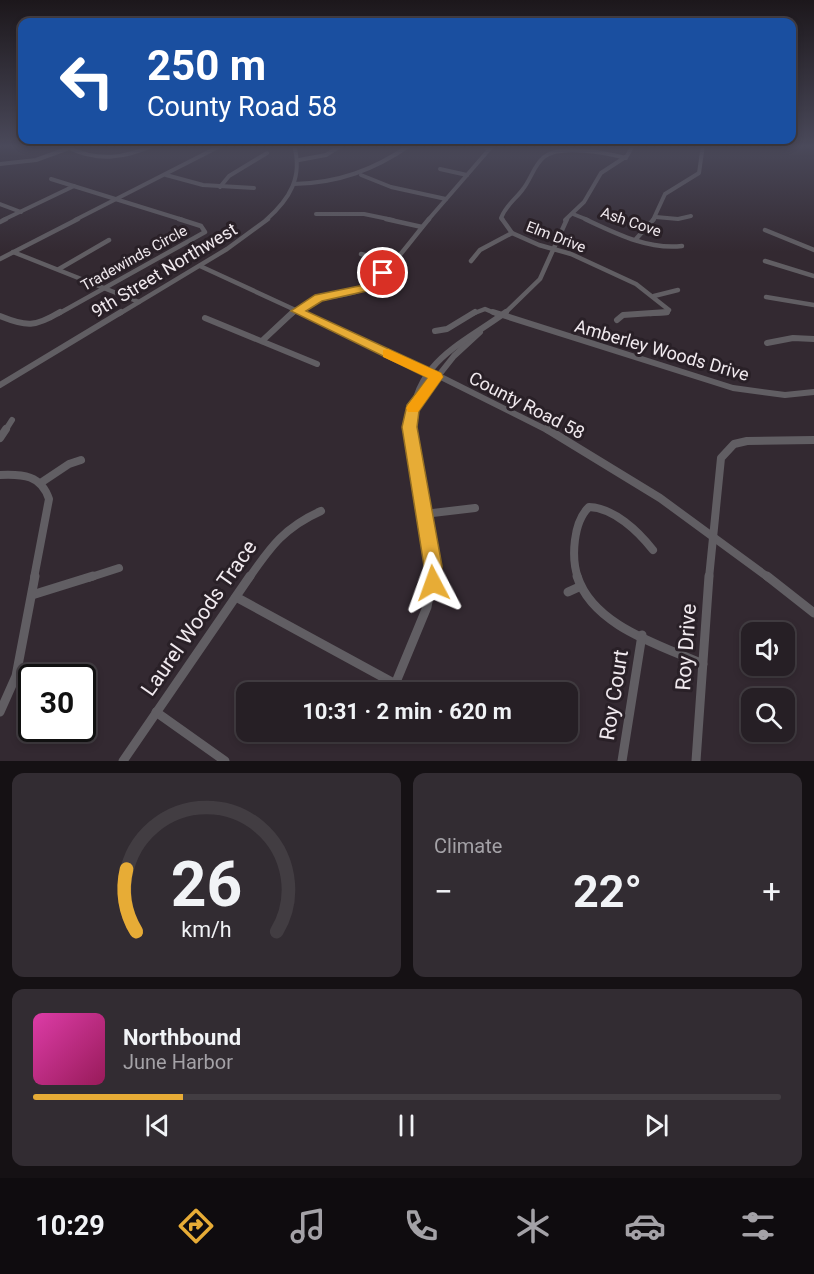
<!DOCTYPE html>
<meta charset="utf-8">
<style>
:root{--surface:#261f25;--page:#322c32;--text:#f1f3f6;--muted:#a4a2a7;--line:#423d42;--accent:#e7ac36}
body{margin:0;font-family:Roboto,sans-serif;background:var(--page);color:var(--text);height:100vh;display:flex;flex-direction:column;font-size:22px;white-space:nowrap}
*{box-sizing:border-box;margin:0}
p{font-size:20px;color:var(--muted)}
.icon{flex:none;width:33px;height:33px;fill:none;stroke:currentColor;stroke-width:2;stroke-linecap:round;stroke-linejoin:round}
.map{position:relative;height:761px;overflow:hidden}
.side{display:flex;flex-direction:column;gap:12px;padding:12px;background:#151114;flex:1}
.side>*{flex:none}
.top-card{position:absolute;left:18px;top:18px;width:778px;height:126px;border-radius:12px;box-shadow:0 3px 9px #0003,0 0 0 2px var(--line);background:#1a4fa0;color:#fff;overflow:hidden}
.buttons{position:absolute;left:741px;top:622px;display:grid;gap:12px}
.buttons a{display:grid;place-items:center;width:54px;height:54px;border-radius:12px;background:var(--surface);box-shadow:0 3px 9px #0003,0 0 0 2px var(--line);font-size:30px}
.speed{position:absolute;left:18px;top:664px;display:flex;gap:12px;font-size:30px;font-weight:700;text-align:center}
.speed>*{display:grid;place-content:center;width:78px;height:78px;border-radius:50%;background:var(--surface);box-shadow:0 3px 9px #0003,0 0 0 2px var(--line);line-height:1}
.speed .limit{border:3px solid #111;border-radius:9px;background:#fff;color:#111}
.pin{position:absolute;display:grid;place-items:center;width:51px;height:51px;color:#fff;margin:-26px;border:3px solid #fff;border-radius:50%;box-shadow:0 2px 6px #0007}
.me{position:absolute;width:66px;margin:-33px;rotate:356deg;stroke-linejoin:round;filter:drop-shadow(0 0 4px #0008)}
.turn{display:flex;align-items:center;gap:21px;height:126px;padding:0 30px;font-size:27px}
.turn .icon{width:78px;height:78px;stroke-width:2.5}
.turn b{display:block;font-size:42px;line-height:51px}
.big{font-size:45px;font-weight:700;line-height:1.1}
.side .card{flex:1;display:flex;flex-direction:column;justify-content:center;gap:9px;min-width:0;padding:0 21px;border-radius:12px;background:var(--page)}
.side .dial{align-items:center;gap:0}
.dial svg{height:156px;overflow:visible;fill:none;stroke:var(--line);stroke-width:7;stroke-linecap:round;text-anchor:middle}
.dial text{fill:var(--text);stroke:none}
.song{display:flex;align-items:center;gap:18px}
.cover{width:72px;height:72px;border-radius:9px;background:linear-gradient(135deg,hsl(320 70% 55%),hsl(330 70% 35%))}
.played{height:6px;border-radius:3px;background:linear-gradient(90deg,var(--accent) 20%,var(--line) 20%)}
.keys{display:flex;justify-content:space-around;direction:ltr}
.heat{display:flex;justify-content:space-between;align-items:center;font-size:33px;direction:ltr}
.side .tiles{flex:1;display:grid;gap:12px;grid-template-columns:1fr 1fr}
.card:last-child{grid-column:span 2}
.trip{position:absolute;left:236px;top:682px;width:342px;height:60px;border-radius:12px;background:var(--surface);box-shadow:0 3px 9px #0003,0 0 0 2px var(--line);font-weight:700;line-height:60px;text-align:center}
.tabs{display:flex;height:96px;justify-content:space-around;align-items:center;background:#0f0c0f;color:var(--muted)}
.tabs .icon{width:42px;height:42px}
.tabs .active{color:var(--accent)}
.tabs b{font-size:27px;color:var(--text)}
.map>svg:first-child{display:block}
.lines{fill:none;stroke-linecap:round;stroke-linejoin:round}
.minor-far4{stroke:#615e63;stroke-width:4}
.minor-far3{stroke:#615e63;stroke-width:4.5}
.minor-far2{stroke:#615e63;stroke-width:6}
.minor-far1{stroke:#615e63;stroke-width:8}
.minor{stroke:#615e63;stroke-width:9}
.route{fill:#e7ac36;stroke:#967023;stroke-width:1.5}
.slow{fill:#f59e0b}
.labels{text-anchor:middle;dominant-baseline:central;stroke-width:6;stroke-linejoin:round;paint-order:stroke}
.far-street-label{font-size:15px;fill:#f0e9ee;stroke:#292027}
.street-label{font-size:18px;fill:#f0e9ee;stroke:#292027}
.near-street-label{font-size:21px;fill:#f0e9ee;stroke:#292027}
</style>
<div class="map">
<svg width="814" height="761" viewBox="0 0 814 761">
<rect width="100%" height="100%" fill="#332931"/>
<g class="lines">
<g class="minor-far4">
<polyline points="478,145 490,148"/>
<path d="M69,148C99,162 125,158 154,145"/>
<polyline points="299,160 326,155 342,145"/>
<polyline points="0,164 36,160 69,148"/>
<polyline points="440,169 467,175"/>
<polyline points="166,175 203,185 254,188"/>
<polyline points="361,175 391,187 446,199"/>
<polyline points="51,179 183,220"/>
<path d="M294,184C338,183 374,170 410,145"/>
<polyline points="220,187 229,176 267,153"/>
<polyline points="0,204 21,212"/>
<polyline points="316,214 364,214 393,220"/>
<polyline points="573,214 588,220"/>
<polyline points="656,217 678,219 691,216"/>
<polyline points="3,220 74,186"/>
<polyline points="75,220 222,145"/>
<path d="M266,220C290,199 303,177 294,145"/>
<polyline points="428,220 493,145"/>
<path d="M503,220L501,218C506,205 516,199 523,189C531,179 534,165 544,157C560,144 607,153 626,158"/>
<polyline points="565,220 584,202 601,173 627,156 633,145"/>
<polyline points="653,220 665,194 699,173 703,145"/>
</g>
<g class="minor-far3">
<polyline points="386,219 422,227"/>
<polyline points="502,219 512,233 539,245 571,254 636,284 669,310 667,313 650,314"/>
<path d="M585,219C615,233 648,250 682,246"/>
<polyline points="0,222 6,219"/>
<polyline points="765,230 814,250"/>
<polyline points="636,239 654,219"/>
<polyline points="13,252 139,302"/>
<polyline points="361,254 392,262"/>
<polyline points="0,259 78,219"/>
<polyline points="471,261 480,250 512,233"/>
<polyline points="765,261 814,276"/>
<polyline points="200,266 304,314"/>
<polyline points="59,269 109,240"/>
<polyline points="654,296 678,290"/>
<polyline points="766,297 814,305"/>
<polyline points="58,314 205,232 201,226 179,219"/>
<polyline points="119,314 227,249 268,219"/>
<path d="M292,314C319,291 339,301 366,288C383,280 415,235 429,219"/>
<polyline points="472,314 485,309 497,314"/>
<polyline points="504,314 540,279 567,219"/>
</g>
<g class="minor-far2">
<polyline points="301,312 427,370 549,431"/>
<polyline points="493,312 733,388 785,395 814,392"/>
<path d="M0,316C27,327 35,327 60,312"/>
<polyline points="205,318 317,364"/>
<polyline points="617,320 623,315 667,312"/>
<polyline points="435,331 447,329 475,312"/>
<polyline points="262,341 293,312"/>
<polyline points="767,343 793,338 814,339"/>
<polyline points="0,385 121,312"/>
<polyline points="412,409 454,356 480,332"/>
<polyline points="5,431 12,420"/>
<path d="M411,431C412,362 458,347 506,312"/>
</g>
<g class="minor-far1">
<polyline points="411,429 411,445 433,578"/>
<polyline points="547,429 660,498 769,578"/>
<polyline points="0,438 6,429"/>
<path d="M0,475C23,474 41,475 49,499L34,578"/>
<polyline points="42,482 69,464 81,460"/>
<polyline points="424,514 475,508"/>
<polyline points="88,578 119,568"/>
<path d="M249,578C271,546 285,527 321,511"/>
<path d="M578,578C571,558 573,522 589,507C614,508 638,531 653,550"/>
<polyline points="709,578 721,458 734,444 747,441 814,440"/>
</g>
<g class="minor">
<path d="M577,576C593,626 660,645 703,664"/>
<polyline points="767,576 814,613"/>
<polyline points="568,592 579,587"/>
<polyline points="32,595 93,576"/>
<polyline points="236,597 412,693"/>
<polyline points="396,682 427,607 433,576"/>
<polyline points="0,712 16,676 35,576"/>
<polyline points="156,712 225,761"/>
<polyline points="482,732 493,738 494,732"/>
<polyline points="123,761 250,576"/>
<polyline points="622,761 642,635"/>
<polyline points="696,761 709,576"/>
</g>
</g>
<linearGradient id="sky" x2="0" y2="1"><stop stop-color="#1c171b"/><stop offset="0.58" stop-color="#4a495a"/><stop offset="1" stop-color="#4a495a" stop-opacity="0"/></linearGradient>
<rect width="814" height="252" fill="url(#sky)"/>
<polygon class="route" points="379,270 388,273 371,290 322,301 306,311 441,373 443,377 419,411 417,427 442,566 440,590 433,593 426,590 424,566 402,427 407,405 428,378 291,311 315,295 364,285"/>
<polygon class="slow" points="388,349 441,373 443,377 418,412 408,412 406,408 428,378 383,357 383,350"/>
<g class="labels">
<g class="far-street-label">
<text transform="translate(631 222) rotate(19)">Ash Cove</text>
<text transform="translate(556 237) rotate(21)">Elm Drive</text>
<text transform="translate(134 258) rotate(-29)">Tradewinds Circle</text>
</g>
<g class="street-label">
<text transform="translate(164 270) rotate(-31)">9th Street Northwest</text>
<text transform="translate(662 350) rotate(16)">Amberley Woods Drive</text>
<text transform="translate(527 405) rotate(27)">County Road 58</text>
</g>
<g class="near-street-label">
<text transform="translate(199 618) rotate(-55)">Laurel Woods Trace</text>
<text transform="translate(686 647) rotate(-86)">Roy Drive</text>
<text transform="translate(614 695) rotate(-81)">Roy Court</text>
</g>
</g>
</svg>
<div class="buttons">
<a><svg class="icon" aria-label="sound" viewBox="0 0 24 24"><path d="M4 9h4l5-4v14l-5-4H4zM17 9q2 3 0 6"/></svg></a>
<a><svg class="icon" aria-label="search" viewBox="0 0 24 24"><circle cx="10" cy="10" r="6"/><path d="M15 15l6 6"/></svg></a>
</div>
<div class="speed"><div class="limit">30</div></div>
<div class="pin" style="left:383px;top:273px;background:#d93025"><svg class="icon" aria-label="arrive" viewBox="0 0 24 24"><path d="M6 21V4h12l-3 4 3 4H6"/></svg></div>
<svg class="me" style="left:433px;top:583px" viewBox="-20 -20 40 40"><path d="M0-17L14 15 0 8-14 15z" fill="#e7ac36" stroke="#fff" stroke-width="4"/></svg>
<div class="trip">10:31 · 2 min · 620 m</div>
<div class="top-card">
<div class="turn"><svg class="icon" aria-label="left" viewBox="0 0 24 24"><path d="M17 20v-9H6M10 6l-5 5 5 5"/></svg><div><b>250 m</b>County Road 58</div></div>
</div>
</div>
<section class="side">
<div class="tiles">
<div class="card dial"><svg viewBox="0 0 100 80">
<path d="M14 69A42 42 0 1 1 86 69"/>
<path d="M14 69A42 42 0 0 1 9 37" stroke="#e7ac36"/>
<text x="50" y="56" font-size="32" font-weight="700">26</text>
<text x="50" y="72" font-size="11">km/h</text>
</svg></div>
<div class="card"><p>Climate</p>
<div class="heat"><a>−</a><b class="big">22°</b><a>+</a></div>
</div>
<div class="card">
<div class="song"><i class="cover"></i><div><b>Northbound</b><p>June Harbor</p></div></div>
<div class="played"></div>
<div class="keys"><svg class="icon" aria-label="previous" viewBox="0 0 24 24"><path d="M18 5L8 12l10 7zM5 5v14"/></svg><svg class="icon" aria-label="pause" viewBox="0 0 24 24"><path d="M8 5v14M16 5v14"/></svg><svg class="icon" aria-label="next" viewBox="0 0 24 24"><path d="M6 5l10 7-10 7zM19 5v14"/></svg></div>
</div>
</div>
</section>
<nav class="tabs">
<b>10:29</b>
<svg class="icon active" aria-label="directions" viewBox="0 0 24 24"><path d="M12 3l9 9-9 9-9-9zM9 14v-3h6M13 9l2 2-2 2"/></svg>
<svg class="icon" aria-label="music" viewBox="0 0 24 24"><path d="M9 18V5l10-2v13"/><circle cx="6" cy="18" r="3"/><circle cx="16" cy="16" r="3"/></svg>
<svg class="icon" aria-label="phone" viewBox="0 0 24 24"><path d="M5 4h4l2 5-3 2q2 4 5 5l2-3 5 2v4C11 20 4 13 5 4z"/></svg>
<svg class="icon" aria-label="climate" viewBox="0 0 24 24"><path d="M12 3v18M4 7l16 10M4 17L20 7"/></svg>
<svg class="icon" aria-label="car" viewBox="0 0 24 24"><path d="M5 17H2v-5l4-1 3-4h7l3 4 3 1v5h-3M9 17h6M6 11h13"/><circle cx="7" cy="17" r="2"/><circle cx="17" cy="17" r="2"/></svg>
<svg class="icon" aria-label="filters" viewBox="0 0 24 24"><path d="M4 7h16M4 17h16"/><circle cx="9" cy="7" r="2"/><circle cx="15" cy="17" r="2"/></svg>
</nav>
